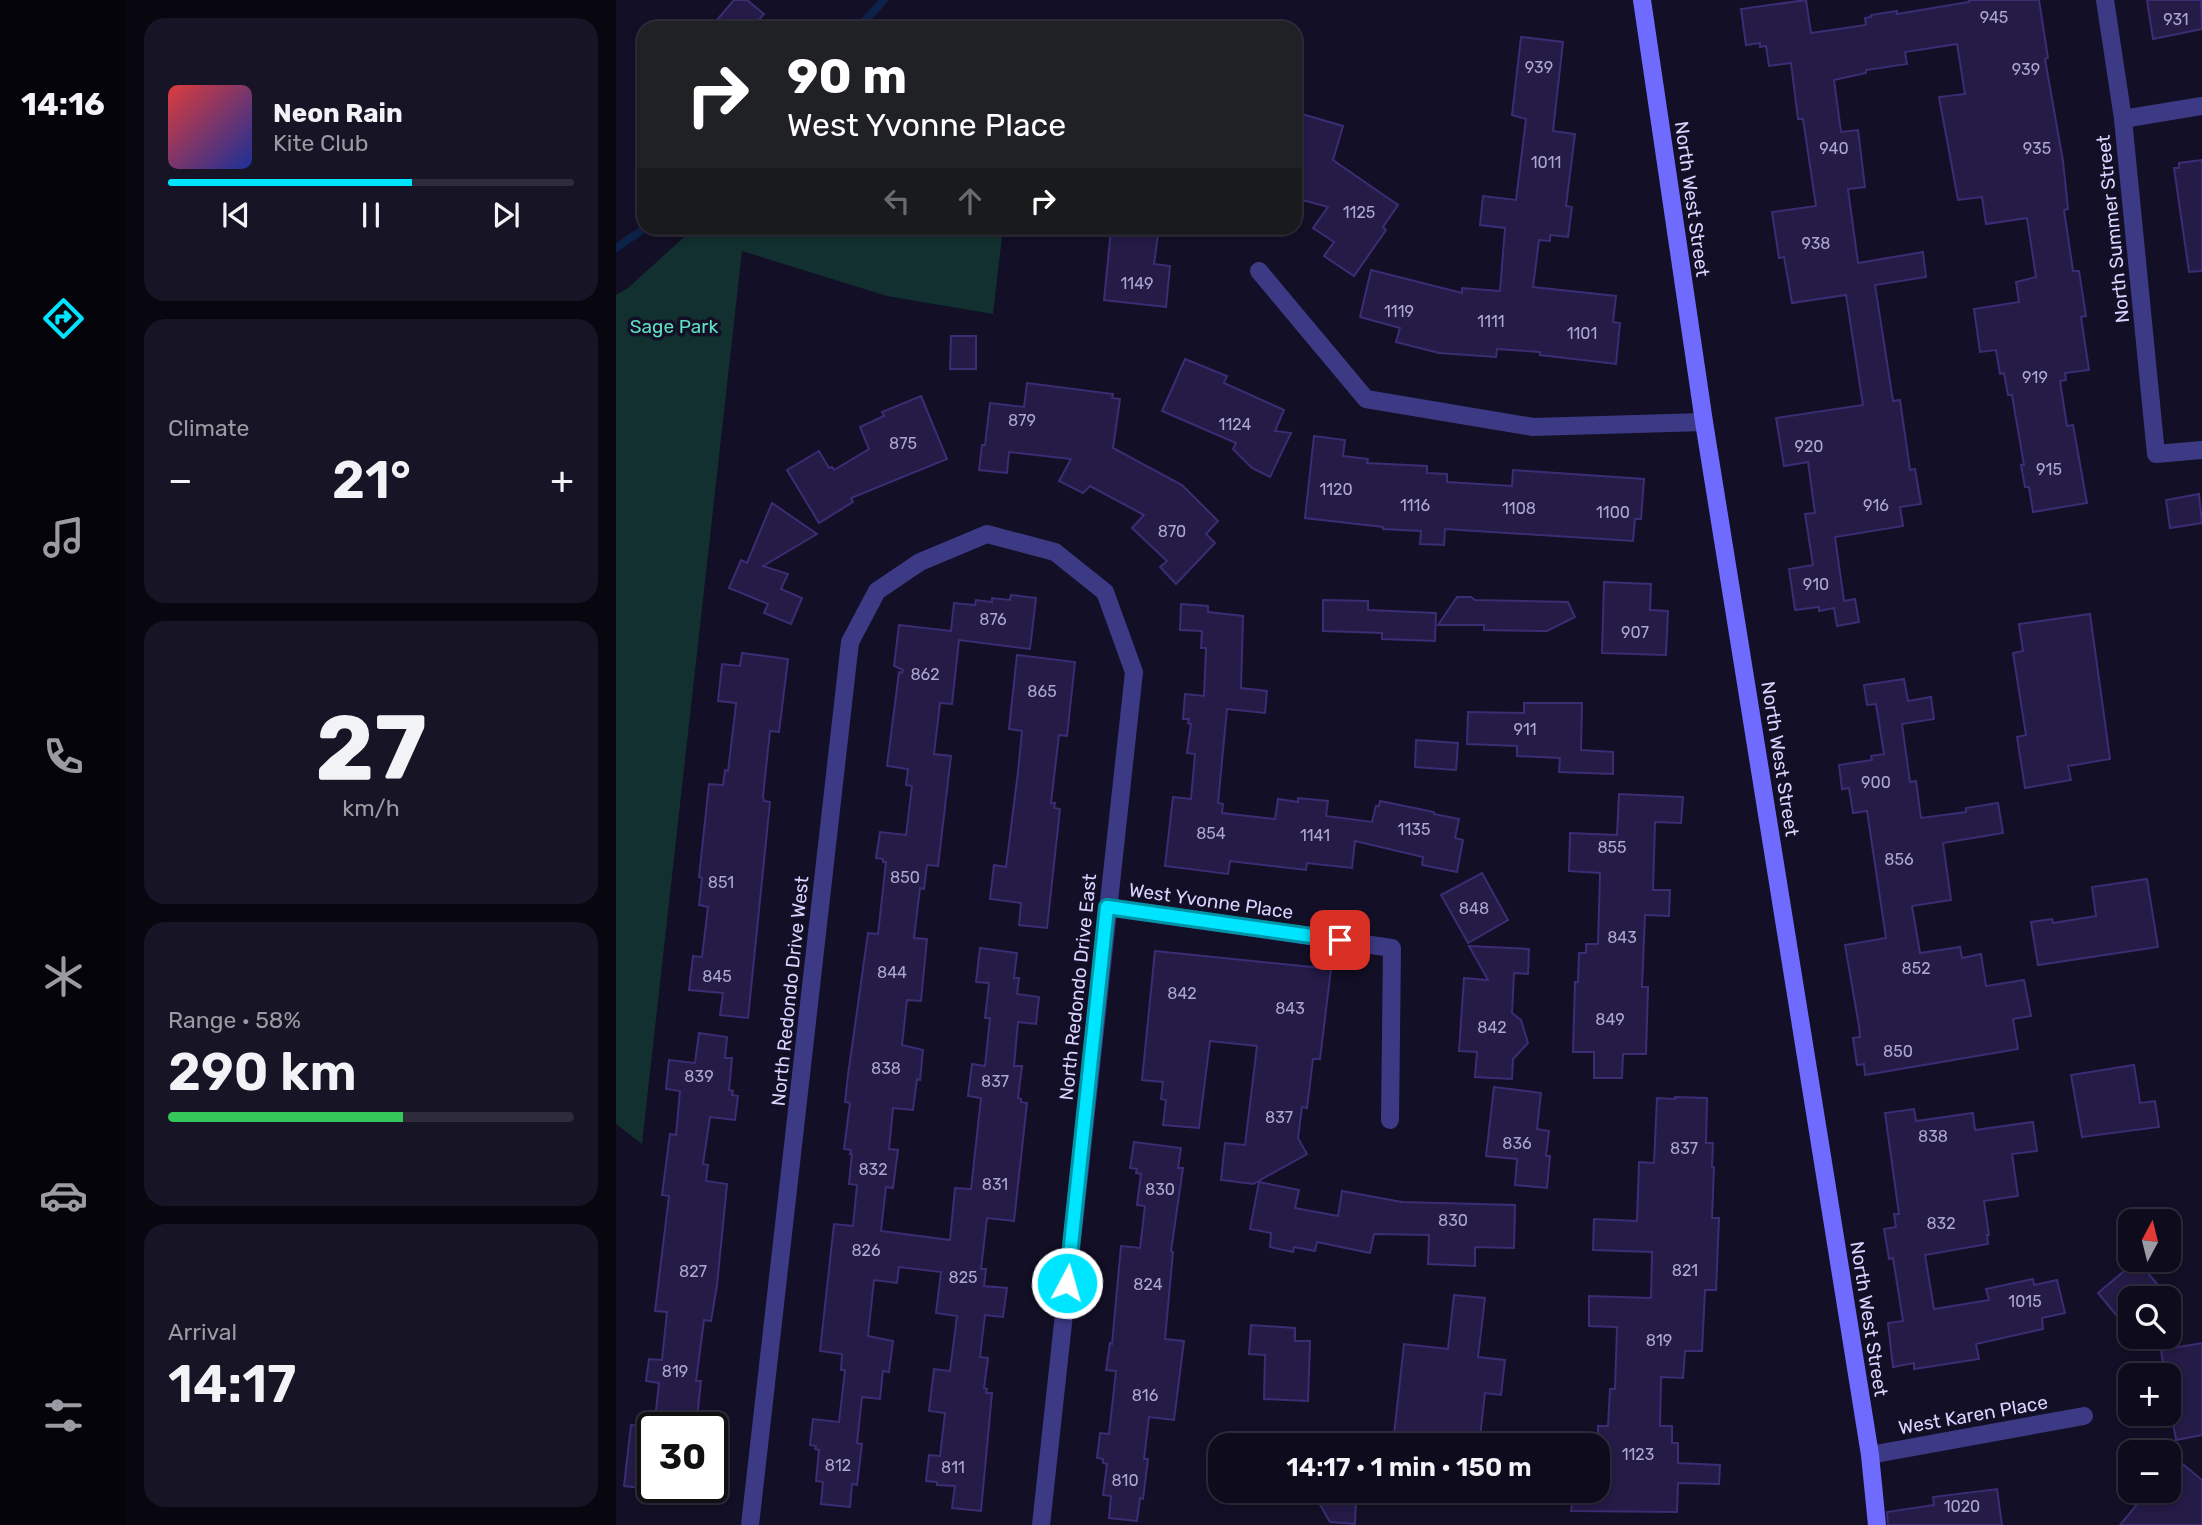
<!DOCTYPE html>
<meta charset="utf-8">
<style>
:root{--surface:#0e0b1c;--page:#171425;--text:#f1f3f6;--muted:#9b9ba3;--line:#2e2b3b;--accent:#00e5ff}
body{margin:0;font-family:Rubik,sans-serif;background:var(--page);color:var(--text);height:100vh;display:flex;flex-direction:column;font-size:26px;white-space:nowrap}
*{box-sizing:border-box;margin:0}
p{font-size:23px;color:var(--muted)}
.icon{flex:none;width:38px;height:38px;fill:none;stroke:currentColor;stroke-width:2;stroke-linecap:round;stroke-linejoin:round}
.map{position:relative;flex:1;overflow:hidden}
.details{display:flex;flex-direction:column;gap:18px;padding:18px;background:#08060f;width:490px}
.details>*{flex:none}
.hud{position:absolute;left:21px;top:21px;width:665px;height:214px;border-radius:21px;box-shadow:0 4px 10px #0003,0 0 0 2px var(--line);background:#202124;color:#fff;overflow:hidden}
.needle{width:46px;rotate:7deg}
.controls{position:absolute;left:1502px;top:1209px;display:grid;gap:14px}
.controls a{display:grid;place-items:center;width:63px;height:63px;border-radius:14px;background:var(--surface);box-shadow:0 4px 10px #0003,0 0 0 2px var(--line);font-size:35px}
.speed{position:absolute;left:21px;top:1412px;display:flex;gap:14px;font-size:35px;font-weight:700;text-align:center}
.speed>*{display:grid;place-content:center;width:91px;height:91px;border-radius:50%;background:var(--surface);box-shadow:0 4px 10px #0003,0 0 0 2px var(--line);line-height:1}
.speed .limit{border:4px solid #111;border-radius:10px;background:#fff;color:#111}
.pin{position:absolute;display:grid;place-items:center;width:60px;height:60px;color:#fff;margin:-30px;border-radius:14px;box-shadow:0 4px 10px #0006}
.me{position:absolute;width:77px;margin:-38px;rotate:6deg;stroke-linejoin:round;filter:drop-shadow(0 0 5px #0008)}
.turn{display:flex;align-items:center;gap:24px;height:147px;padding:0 35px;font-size:32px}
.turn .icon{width:91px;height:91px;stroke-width:2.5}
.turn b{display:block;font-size:49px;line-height:60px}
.lanes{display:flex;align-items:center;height:66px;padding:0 35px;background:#0003;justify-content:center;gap:35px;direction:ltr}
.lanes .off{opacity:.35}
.big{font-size:52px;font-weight:600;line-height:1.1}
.details .tile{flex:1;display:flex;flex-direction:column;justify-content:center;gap:10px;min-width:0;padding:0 24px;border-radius:21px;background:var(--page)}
.details .dial{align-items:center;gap:0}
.dial b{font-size:91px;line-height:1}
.song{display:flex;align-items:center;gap:21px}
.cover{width:84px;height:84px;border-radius:10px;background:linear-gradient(135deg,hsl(0 70% 55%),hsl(230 70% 35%))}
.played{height:7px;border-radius:4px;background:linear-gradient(90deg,var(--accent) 60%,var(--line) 60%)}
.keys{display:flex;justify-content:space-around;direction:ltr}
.heat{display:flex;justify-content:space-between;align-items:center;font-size:38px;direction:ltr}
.charge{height:10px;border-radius:5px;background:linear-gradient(90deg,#34c759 58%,var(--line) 0)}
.trip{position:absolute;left:592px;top:1433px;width:402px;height:70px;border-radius:21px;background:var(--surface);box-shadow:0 4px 10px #0003,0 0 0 2px var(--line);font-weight:600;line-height:70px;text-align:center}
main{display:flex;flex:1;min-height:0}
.dock{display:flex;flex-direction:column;width:126px;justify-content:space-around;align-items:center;background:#06040b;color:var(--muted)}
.dock .icon{width:49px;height:49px}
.dock .selected{color:var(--accent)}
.dock b{font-size:32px;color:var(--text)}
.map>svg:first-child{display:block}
.green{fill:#12302f}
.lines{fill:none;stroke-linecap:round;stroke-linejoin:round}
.stream{stroke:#0c2248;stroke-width:8}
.building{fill:#241b47;stroke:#3b2d73;stroke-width:2}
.street{stroke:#3d3a85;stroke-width:18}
.secondary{stroke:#6f6bff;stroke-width:18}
.route-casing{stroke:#0095a6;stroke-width:18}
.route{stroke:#00e5ff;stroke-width:12}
.labels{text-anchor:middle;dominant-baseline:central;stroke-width:7;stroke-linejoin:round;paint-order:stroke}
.number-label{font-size:16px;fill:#aca6d1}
.street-label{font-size:19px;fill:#d9d4ff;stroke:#130f26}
.park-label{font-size:19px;fill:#5fe0c0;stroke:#130f26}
</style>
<main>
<nav class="dock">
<b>14:16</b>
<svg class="icon selected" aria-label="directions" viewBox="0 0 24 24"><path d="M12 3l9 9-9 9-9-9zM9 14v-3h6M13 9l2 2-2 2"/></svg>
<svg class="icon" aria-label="music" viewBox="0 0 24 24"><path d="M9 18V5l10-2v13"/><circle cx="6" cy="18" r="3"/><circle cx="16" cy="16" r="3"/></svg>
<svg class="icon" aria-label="phone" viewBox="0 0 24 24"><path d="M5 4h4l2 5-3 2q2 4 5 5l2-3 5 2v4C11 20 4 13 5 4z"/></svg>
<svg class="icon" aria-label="climate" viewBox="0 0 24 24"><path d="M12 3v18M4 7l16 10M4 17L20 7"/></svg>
<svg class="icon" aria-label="car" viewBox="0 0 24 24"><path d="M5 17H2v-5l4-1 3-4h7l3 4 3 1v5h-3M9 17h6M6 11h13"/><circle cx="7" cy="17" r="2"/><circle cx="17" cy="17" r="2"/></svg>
<svg class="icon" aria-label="filters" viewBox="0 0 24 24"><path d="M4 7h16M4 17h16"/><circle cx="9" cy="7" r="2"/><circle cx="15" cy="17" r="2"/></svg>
</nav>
<section class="details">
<div class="tile">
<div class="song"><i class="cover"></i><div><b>Neon Rain</b><p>Kite Club</p></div></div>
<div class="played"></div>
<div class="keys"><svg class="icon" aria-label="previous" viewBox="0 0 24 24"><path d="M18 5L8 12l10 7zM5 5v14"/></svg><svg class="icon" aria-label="pause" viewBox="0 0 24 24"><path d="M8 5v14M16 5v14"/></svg><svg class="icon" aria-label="next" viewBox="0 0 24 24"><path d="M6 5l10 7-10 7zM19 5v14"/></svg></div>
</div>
<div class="tile"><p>Climate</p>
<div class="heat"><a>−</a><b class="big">21°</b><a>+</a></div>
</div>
<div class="tile dial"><b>27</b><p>km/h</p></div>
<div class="tile"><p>Range · 58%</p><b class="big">290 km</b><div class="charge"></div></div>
<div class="tile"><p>Arrival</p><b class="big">14:17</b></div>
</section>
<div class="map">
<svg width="1586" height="1525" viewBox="0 0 1586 1525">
<rect width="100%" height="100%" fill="#130f26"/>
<polygon class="green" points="78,228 387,228 377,314 271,296 126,251 26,1144 0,1124 0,295 12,288"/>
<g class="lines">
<g class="stream">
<polyline points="242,28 268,0"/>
<polyline points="0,248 29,228"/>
</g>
</g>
<g class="building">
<polygon points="118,0 131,0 148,14 136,28 94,28"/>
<polygon points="1190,0 1195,33 1250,25 1249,18 1255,17 1255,15 1281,11 1281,14 1353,2 1353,0 1423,0 1432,58 1429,59 1447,161 1452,209 1448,210 1457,271 1463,271 1470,316 1465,317 1473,370 1449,373 1450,380 1444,381 1451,426 1457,425 1471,503 1417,512 1413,487 1409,487 1405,465 1408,465 1396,395 1392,395 1388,373 1384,374 1380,350 1364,352 1358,309 1403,302 1400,282 1420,277 1411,218 1370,224 1366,197 1342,200 1323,97 1349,94 1341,44 1289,52 1291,64 1250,70 1250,73 1218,80 1225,132 1242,130 1249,187 1232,189 1242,263 1307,252 1310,277 1259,285 1277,401 1284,400 1294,470 1299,469 1305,504 1284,507 1287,526 1219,537 1228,601 1239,599 1243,622 1221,626 1218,608 1203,611 1203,607 1179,610 1173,569 1197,565 1189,514 1199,513 1192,462 1168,466 1160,418 1247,405 1230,295 1176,303 1168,257 1163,258 1156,212 1200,206 1187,119 1182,119 1175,63 1153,66 1150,46 1144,47 1144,43 1130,45 1125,9"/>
<polygon points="1531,0 1585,0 1586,29 1537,39"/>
<polygon points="905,37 947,42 937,131 959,134 950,206 956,207 952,237 934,235 934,241 923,240 917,287 1000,296 997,322 1004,323 1000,364 924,355 924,352 881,349 880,357 823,353 780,342 784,328 744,317 755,270 846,293 846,288 884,291 889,228 864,225 867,196 900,200 910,119 896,115"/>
<polygon points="679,112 727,126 717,160 782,205 767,227 770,230 738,276 708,256 718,242 697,228 712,207 679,198"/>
<polygon points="1586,160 1586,271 1573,272 1558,168 1563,168 1563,163"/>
<polygon points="495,230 542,235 538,264 554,266 550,307 488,300"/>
<polygon points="335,336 360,336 360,369 334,369"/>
<polygon points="569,359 611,376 608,383 668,410 659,431 675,433 654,477 636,468 617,449 620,443 546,411"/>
<polygon points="411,383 497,394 496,398 504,399 497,448 566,485 602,521 590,534 599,543 560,584 544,567 551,561 516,528 528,515 474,486 467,493 443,481 455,459 393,452 391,473 363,470 366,445 369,445 374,403 408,407"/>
<polygon points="305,396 331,459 235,498 237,502 203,523 171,470 203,451 213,468 216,467 218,470 253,449 244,427 268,416 266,412"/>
<polygon points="698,436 729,440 727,456 752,459 751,463 811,466 811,473 831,474 831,482 896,486 897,470 1028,479 1025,519 1019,519 1017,541 829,529 828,545 804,544 805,531 767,529 767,527 689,518"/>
<polygon points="1583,494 1586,523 1554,528 1550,500"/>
<polygon points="156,503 201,534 147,566 172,574 165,589 186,598 175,624 148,613 152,604 113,588 125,560 131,563"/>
<polygon points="988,582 1035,584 1034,610 1052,611 1050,655 986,653"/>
<polygon points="395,595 420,598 414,649 343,640 336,704 324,703 318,754 335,756 322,866 311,865 308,889 304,888 298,938 311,939 305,1001 291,1000 286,1045 307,1050 304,1080 301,1079 297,1110 277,1108 273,1149 282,1150 277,1188 270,1187 265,1231 334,1240 339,1188 355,1189 365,1098 352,1096 356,1064 369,1066 374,1018 369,1018 373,983 360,982 364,948 401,953 398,978 403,978 401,994 423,997 420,1024 402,1022 398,1066 406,1066 402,1098 405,1099 405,1102 411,1103 398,1221 371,1218 365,1269 370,1269 368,1286 391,1288 387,1317 369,1315 364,1357 372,1358 368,1388 371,1389 370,1393 376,1393 365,1511 336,1508 339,1486 321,1485 321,1482 310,1481 313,1455 324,1456 329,1413 313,1411 318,1369 334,1371 341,1316 320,1313 325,1272 283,1267 281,1283 258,1280 252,1336 277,1341 273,1372 267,1371 264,1399 246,1397 241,1443 246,1444 241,1485 236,1484 234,1507 205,1504 207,1482 200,1481 203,1450 199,1449 200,1446 194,1445 197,1419 223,1422 229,1370 225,1370 226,1354 204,1351 218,1224 237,1226 241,1185 233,1184 236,1154 234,1154 235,1150 228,1149 234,1103 229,1102 232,1075 252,933 262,934 270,862 267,862 267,859 260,858 264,832 290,835 296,786 290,785 292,769 271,766 283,672 286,673 287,670 278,666 283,625 335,631 338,603 359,605 360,600 376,602 376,598 394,600"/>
<polygon points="841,597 855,597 859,600 952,602 959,617 931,631 868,630 868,625 822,625"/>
<polygon points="707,600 752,601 752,610 820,613 819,641 766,639 766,633 707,631"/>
<polygon points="565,604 592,606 592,612 627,616 625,688 651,691 649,713 611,709 602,803 607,804 606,813 659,819 662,799 682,802 682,798 712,801 710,816 756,822 760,806 763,806 764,801 818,812 818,814 843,819 839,838 847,840 841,872 806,865 807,857 739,841 736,868 691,863 690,870 614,861 612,874 549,866 557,797 575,799 579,754 571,753 575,724 572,723 573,719 567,719 569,694 588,696 590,648 585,648 586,631 564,630"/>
<polygon points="1474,614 1494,759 1452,766 1455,780 1409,788 1401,737 1410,735 1397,653 1407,651 1403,624"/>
<polygon points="126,653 172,659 163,732 154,731 147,796 148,801 154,802 132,1018 104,1015 107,993 73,990 77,956 86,957 92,907 83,905 86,878 83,877 93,784 107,785 109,770 112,771 120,705 120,703 102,701 106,664 124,666"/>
<polygon points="401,655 459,662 451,736 443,735 435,803 439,803 438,808 444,809 431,928 403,925 405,903 374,899 378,865 390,867 402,772 406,731 393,729"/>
<polygon points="1288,679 1292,701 1315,697 1318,719 1286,724 1294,782 1300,781 1305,818 1350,812 1350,808 1382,803 1387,833 1327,843 1335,900 1296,906 1304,953 1344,947 1346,958 1365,954 1370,986 1408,980 1415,1016 1397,1019 1402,1049 1249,1075 1248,1064 1241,1065 1237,1038 1244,1037 1243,1026 1229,945 1270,938 1251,811 1237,813 1233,788 1226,789 1223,765 1256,760 1255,756 1268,754 1260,704 1251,705 1248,685"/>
<polygon points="908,703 966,703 965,750 997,752 997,774 943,772 944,758 901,756 901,746 851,744 852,712 908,713"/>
<polygon points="800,740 842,743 840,770 799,767"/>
<polygon points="1003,794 1067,797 1065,823 1039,822 1037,890 1054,890 1053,916 1029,915 1026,987 1032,987 1030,1054 1007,1054 1006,1078 978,1078 978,1052 957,1052 959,982 962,982 963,953 970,953 970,944 982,944 984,873 953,871 954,833 1001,835"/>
<polygon points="866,873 892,920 852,943 825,895"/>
<polygon points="1531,879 1542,947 1422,965 1415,922 1436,919 1437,923 1480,916 1476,887"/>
<polygon points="853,946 913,949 912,974 898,973 896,1013 905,1020 912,1043 897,1059 896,1079 859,1077 861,1052 843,1051 848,978 872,980"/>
<polygon points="539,951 715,969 704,1059 697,1059 691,1108 686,1107 682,1138 691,1154 637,1184 605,1180 609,1143 629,1145 641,1046 594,1041 583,1128 547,1125 550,1100 545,1099 547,1082 526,1080"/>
<polygon points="83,1033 111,1037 109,1058 116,1058 113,1090 117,1091 116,1095 122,1096 119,1120 94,1117 87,1164 92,1165 90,1181 111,1184 101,1285 95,1321 88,1320 80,1381 85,1381 80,1428 38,1428 43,1383 30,1381 33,1359 46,1360 51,1312 39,1311 53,1196 46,1195 54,1134 60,1135 64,1091 50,1089 53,1060 79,1063"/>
<polygon points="1518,1065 1524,1103 1539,1101 1543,1127 1466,1137 1455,1075"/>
<polygon points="878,1087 925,1093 921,1129 933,1131 930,1156 934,1156 931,1188 899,1185 901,1159 870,1156"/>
<polygon points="1059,1097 1091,1098 1090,1143 1097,1143 1096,1167 1098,1167 1096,1218 1103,1218 1100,1290 1089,1290 1086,1351 1069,1351 1067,1378 1045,1377 1044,1426 1056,1426 1056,1443 1062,1443 1062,1463 1104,1465 1103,1484 1062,1483 1061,1512 955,1511 958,1491 982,1491 982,1426 992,1426 994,1389 999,1389 1001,1327 973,1326 973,1296 1035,1298 1036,1252 977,1250 978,1219 1021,1221 1023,1162 1038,1163 1041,1098 1059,1099"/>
<polygon points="1298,1109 1300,1121 1357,1113 1359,1130 1417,1122 1421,1151 1396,1154 1402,1196 1368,1201 1373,1235 1371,1235 1372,1244 1309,1255 1318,1309 1373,1300 1370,1289 1417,1279 1418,1285 1441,1280 1449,1313 1426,1318 1427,1329 1360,1344 1363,1359 1298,1369 1298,1363 1277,1367 1272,1323 1287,1321 1277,1258 1273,1259 1268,1229 1280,1227 1278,1214 1283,1214 1269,1113"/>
<polygon points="518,1142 565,1148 562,1168 567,1168 555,1251 557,1252 549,1339 568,1341 558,1420 533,1417 528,1459 532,1459 527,1499 524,1498 521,1521 493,1518 495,1496 487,1495 491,1464 487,1463 487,1459 481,1458 484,1433 493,1434 500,1371 490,1370 494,1343 496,1344 505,1246 524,1248 529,1206 521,1205 525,1174 520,1173 521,1169 514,1168"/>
<polygon points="643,1182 683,1190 679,1208 722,1216 726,1191 786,1202 899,1205 898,1248 859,1247 859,1266 812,1264 813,1235 758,1234 754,1253 701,1242 699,1251 678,1247 677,1252 654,1247 655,1233 634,1229"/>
<polygon points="1521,1260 1553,1298 1514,1298 1514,1326 1511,1328 1482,1293"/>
<polygon points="838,1295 869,1298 862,1357 889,1360 885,1395 869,1393 863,1446 829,1446 830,1440 778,1435 788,1344 832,1349"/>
<polygon points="635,1325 679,1328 679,1341 694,1341 692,1401 648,1399 649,1355 633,1354"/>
<polygon points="1586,1343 1586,1435 1560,1440 1552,1395 1552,1376 1549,1376 1545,1350"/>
<polygon points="15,1425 37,1427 37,1489 8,1486"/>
<polygon points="1552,1452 1586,1480 1586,1525 1504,1525 1532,1491 1552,1491"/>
<polygon points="1381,1489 1386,1525 1272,1525 1271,1512 1318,1505 1317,1497"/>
<polygon points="696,1491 733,1491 733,1500 740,1501 739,1524 714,1522"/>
</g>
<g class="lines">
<g class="street">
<polyline points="1489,0 1507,119 1540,454 1586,450"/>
<polyline points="1507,119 1586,106"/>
<polyline points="643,271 750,399 917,427 1088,422"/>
<polyline points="491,907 776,948 774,1120"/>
<polyline points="1254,1455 1468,1416"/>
<polyline points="134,1525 234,642 261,591 304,562 371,534 439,552 489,592 518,672 425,1525"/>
</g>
<polyline class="secondary" points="1026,0 1088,422 1254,1455 1261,1525"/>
</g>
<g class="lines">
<defs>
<polyline id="route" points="451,1283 491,907 724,940"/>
</defs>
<use href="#route" class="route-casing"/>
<use href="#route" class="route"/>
</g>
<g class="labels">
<g class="number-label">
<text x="1378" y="17">945</text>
<text x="1560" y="19">931</text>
<text x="923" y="67">939</text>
<text x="1410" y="69">939</text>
<text x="1218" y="148">940</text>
<text x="1421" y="148">935</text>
<text x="930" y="162">1011</text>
<text x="743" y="212">1125</text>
<text x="1200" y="243">938</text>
<text x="521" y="283">1149</text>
<text x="783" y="311">1119</text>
<text x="875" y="321">1111</text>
<text x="966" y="333">1101</text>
<text x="1419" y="377">919</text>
<text x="406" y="420">879</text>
<text x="619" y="424">1124</text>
<text x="287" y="443">875</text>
<text x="1193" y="446">920</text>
<text x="1433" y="469">915</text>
<text x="720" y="489">1120</text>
<text x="799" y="505">1116</text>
<text x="1260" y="505">916</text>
<text x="903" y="508">1108</text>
<text x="997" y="512">1100</text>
<text x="556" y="531">870</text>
<text x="1200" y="584">910</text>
<text x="377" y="619">876</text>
<text x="1019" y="632">907</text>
<text x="309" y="674">862</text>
<text x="426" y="691">865</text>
<text x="909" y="729">911</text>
<text x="1260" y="782">900</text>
<text x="798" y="829">1135</text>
<text x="595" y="833">854</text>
<text x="699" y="835">1141</text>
<text x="996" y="847">855</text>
<text x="1283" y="859">856</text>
<text x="289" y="877">850</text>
<text x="105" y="882">851</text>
<text x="858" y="908">848</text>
<text x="1006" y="937">843</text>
<text x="1300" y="968">852</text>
<text x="276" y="972">844</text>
<text x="101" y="976">845</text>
<text x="566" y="993">842</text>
<text x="674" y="1008">843</text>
<text x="994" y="1019">849</text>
<text x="876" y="1027">842</text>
<text x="1282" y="1051">850</text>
<text x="270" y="1068">838</text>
<text x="83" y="1076">839</text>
<text x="379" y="1081">837</text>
<text x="663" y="1117">837</text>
<text x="1317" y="1136">838</text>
<text x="901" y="1143">836</text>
<text x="1068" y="1148">837</text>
<text x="257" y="1169">832</text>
<text x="379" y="1184">831</text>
<text x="544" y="1189">830</text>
<text x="837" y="1220">830</text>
<text x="1325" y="1223">832</text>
<text x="250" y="1250">826</text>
<text x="1069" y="1270">821</text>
<text x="77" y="1271">827</text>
<text x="347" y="1277">825</text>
<text x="532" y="1284">824</text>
<text x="1409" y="1301">1015</text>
<text x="1043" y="1340">819</text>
<text x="59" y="1371">819</text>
<text x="529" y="1395">816</text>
<text x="1022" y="1454">1123</text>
<text x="222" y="1465">812</text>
<text x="337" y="1467">811</text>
<text x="509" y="1480">810</text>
<text x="1346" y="1506">1020</text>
</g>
<g class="street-label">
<text transform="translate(1076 199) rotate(82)">North West Street</text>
<text transform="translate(1497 229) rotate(-96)">North Summer Street</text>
<text transform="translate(1164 759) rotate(81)">North West Street</text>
<text transform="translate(595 901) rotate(8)">West Yvonne Place</text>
<text transform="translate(462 987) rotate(-84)">North Redondo Drive East</text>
<text transform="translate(174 991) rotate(-84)">North Redondo Drive West</text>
<text transform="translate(1253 1319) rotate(81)">North West Street</text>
<text transform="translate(1357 1415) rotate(-10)">West Karen Place</text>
</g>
<g class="park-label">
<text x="58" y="326">Sage Park</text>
</g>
</g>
</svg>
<div class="controls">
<a><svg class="needle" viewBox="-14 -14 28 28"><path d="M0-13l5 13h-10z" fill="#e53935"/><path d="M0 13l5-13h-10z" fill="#9b9ba3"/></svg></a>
<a><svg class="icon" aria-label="search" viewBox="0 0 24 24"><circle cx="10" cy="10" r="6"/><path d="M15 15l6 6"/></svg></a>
<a>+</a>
<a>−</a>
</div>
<div class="speed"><div class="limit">30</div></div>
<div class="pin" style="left:724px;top:940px;background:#d93025"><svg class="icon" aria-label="arrive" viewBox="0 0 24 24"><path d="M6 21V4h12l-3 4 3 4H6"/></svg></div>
<svg class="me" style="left:451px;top:1283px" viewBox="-20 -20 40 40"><circle r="17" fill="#00e5ff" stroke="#fff" stroke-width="3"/><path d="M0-11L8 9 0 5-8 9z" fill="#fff"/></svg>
<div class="trip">14:17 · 1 min · 150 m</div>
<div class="hud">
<div class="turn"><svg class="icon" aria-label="right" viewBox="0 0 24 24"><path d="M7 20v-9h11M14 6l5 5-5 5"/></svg><div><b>90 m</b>West Yvonne Place</div></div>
<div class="lanes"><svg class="icon off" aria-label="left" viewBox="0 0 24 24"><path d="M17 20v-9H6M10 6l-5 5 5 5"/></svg><svg class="icon off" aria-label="ahead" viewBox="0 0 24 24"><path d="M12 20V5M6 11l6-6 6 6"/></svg><svg class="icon" aria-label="right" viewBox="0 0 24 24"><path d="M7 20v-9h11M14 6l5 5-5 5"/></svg></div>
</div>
</div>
</main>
